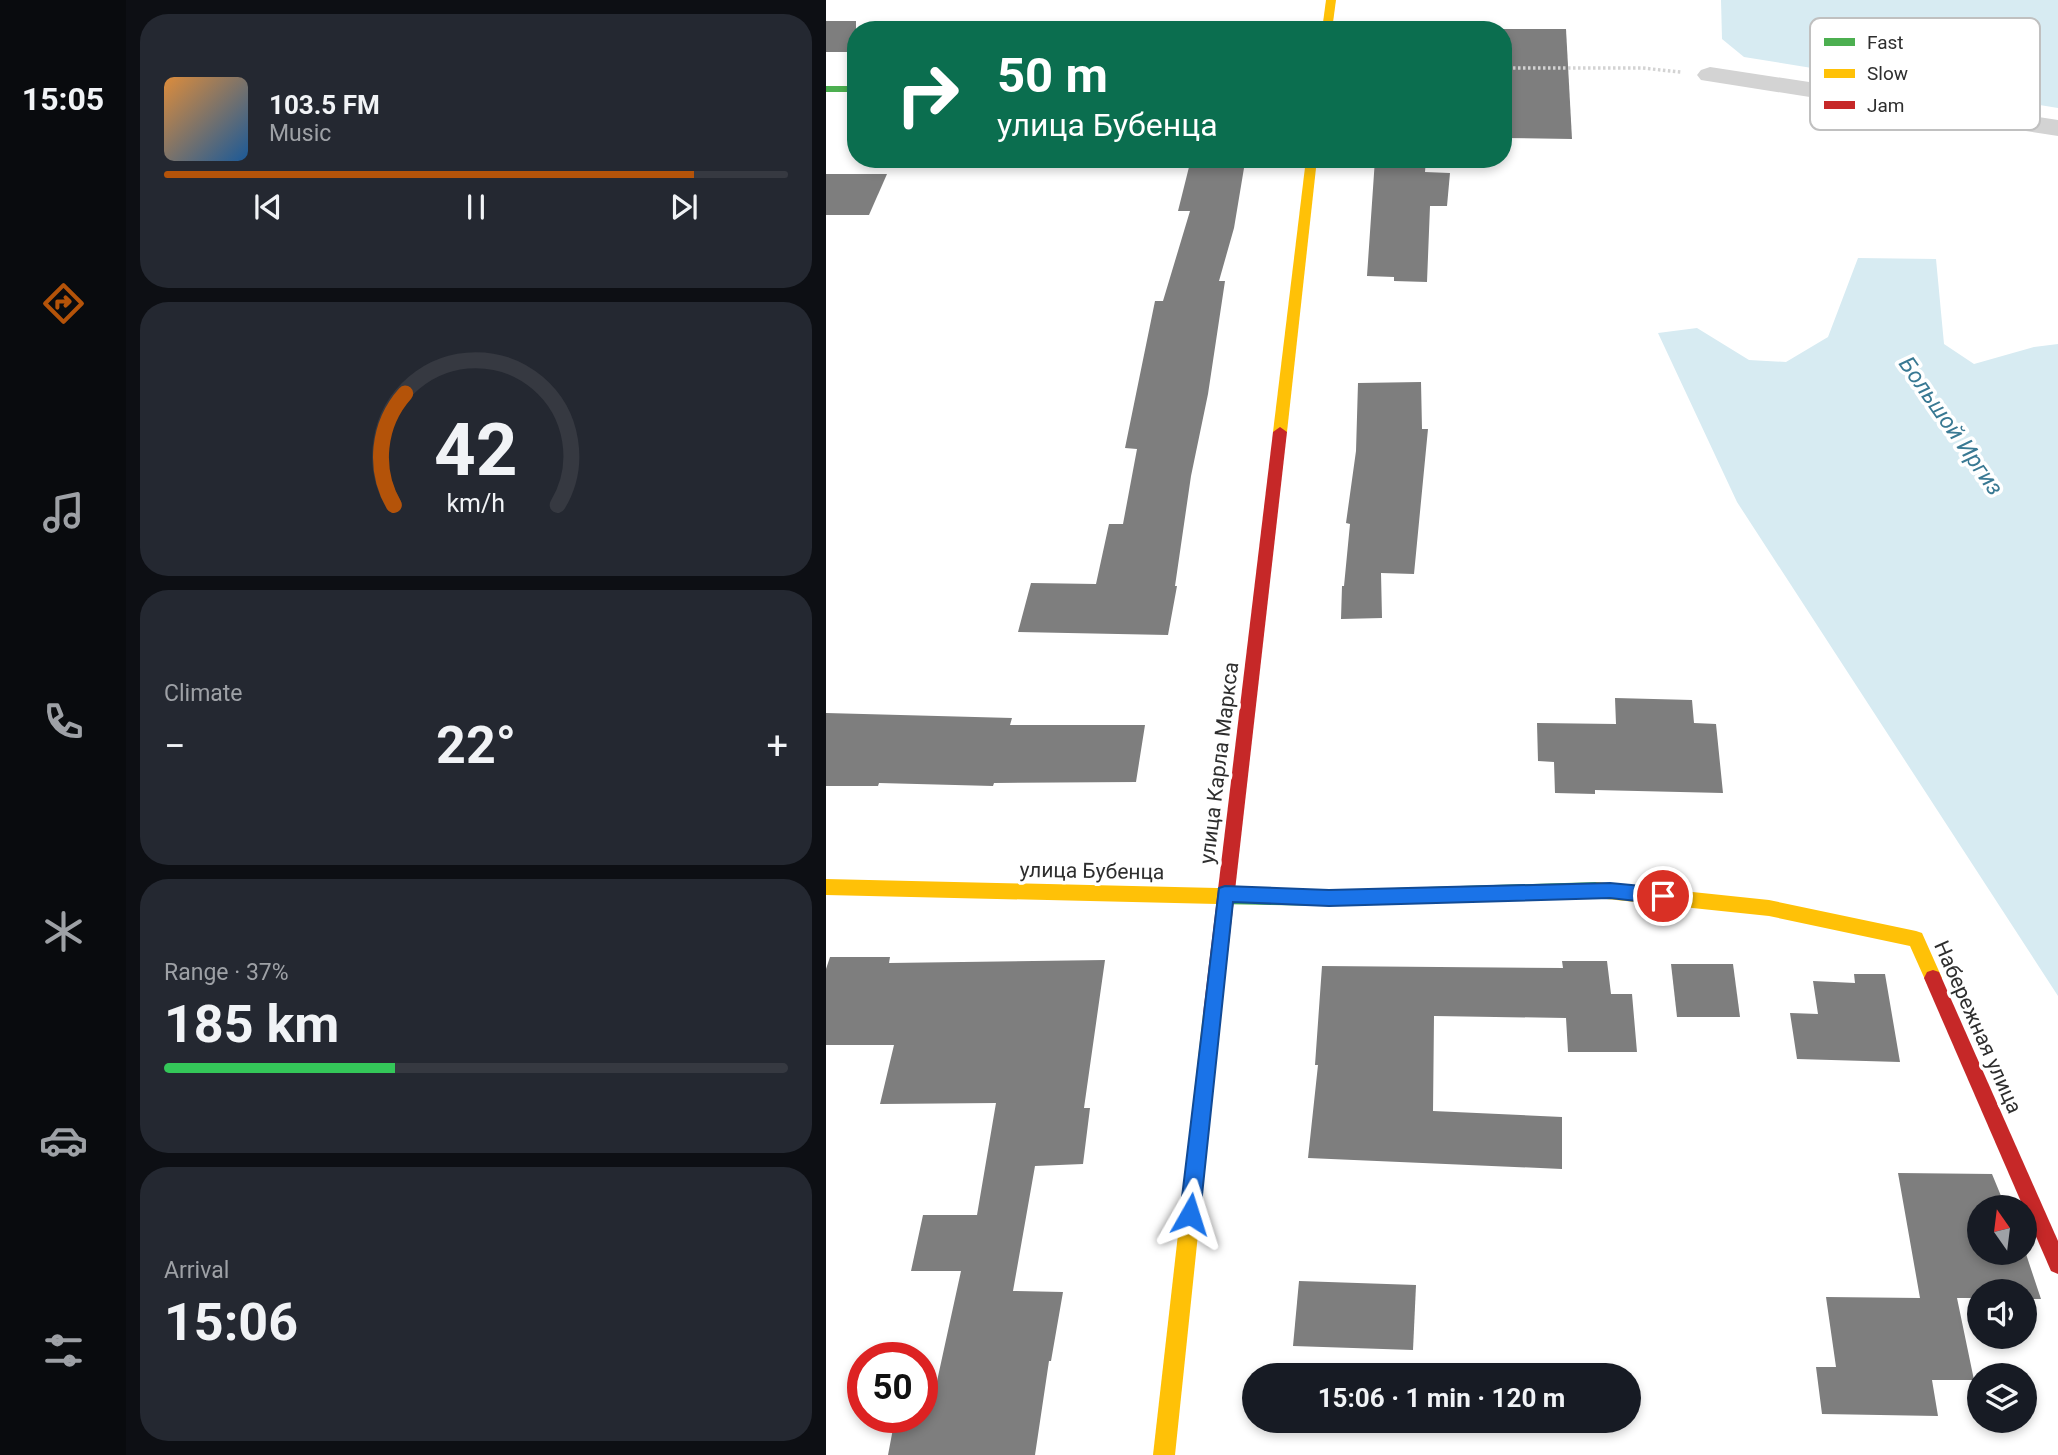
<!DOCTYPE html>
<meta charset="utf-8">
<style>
:root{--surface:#171b24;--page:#242831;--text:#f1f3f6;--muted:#9ea1a6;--line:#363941;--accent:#b45309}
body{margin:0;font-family:Roboto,sans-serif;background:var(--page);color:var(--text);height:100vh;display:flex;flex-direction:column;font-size:26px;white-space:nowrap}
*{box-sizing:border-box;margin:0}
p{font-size:23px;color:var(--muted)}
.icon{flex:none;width:38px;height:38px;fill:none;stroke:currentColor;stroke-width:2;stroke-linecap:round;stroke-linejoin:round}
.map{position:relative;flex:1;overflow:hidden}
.drawer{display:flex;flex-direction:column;gap:14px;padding:14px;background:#0d0f14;width:700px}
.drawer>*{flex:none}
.top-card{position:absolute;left:21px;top:21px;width:665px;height:147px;border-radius:28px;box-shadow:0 4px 10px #0003;background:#0b6e4f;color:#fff;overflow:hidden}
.needle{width:46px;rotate:346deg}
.fabs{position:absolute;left:1141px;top:1195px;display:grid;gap:14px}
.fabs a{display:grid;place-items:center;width:70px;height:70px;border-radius:50%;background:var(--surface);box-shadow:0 4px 10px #0003;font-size:35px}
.speed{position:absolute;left:21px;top:1342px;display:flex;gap:14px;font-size:35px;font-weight:700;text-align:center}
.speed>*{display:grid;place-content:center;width:91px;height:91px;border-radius:50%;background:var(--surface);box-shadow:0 4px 10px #0003;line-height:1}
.speed .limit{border:10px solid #d22;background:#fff;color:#111}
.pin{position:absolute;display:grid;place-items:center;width:60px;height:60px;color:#fff;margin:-30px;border:4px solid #fff;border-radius:50%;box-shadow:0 2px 7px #0007}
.me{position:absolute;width:77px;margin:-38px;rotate:6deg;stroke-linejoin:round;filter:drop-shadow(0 0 5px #0008)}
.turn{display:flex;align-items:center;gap:24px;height:147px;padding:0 35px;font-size:32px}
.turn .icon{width:91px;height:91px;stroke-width:2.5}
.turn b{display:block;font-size:49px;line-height:60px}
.big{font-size:52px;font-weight:700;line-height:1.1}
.drawer .widget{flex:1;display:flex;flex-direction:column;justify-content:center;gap:10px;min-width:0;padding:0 24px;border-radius:28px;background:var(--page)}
.drawer .dial{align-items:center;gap:0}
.dial svg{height:182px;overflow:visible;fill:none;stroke:var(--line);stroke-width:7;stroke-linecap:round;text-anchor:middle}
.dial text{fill:var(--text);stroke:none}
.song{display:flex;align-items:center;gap:21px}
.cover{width:84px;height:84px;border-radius:10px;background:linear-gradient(135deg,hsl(30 70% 55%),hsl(210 70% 35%))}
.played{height:7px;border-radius:4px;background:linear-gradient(90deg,var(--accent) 85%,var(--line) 85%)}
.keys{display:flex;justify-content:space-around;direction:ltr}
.heat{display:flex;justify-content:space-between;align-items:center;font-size:38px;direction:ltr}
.charge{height:10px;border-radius:5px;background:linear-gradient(90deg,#34c759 37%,var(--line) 0)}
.trip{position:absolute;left:416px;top:1363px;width:399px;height:70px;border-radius:35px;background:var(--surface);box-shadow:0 4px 10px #0003;font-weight:700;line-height:70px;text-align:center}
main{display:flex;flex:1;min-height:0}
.menu{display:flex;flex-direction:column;width:126px;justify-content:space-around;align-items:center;background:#090b0e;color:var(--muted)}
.menu .icon{width:49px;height:49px}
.menu .on{color:var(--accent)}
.menu b{font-size:32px;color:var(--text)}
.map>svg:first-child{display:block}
.water{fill:#d7ebf2}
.building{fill:#7e7e7e}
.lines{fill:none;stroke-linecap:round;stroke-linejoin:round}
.path{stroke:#d3d3d3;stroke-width:3.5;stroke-dasharray:2.5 2.5;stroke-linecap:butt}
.street{fill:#d3d3d3;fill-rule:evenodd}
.fast{fill:#4caf50;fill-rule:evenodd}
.slow{fill:#ffc107;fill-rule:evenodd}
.jam{fill:#c62828;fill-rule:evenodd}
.route{fill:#1a73e8;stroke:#114b97;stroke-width:2}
.labels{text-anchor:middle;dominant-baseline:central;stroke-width:7;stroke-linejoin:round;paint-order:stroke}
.street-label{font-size:21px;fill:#2e2e2e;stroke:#fff}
.water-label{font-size:23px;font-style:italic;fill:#397993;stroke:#fff}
.key{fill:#fff;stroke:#c0c0c0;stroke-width:2}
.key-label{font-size:19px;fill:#2e2e2e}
</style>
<main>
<nav class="menu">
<b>15:05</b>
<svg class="icon on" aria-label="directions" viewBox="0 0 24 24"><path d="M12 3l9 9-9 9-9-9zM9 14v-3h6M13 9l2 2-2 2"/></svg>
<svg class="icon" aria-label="music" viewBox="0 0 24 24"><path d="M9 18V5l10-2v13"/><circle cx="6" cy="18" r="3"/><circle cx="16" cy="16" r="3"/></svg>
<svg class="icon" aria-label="phone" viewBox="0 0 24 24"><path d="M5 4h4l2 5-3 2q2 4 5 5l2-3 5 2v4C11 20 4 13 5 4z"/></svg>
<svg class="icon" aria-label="climate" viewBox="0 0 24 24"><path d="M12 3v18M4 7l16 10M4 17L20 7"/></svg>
<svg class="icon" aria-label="car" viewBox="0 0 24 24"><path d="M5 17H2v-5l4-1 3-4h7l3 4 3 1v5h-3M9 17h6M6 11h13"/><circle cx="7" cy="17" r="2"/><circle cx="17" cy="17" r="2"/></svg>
<svg class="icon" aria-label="filters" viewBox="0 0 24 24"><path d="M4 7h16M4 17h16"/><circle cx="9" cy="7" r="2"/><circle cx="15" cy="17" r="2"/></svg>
</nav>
<section class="drawer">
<div class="widget">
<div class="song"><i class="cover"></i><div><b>103.5 FM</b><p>Music</p></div></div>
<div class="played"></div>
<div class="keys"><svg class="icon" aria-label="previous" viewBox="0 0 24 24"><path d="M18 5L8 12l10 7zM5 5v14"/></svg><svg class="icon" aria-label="pause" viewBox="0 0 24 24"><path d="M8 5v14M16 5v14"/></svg><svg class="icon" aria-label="next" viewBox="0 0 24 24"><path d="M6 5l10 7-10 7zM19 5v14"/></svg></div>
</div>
<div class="widget dial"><svg viewBox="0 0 100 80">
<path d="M14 69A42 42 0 1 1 86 69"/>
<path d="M14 69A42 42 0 0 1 19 20" stroke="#b45309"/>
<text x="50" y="56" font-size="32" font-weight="700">42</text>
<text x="50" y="72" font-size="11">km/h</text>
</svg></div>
<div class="widget"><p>Climate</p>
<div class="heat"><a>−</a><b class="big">22°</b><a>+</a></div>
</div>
<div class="widget"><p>Range · 37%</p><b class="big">185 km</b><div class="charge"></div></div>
<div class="widget"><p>Arrival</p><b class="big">15:06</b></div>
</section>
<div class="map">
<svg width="1232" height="1455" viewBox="0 0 1232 1455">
<rect width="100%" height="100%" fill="#fff"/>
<g class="water">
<polygon points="895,0 1232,0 1232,108 918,57 896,39"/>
<polygon points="1032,258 1110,259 1118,344 1148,364 1208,347 1232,344 1232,996 911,502 832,333 871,328 923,360 960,362 1002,337"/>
</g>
<g class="building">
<rect x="0" y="21" width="30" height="31"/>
<polygon points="677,29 740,29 746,139 677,138"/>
<polygon points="549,159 600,159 599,172 624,173 621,206 604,206 601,282 568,281 568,277 541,276"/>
<polygon points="363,167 418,168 408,228 393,281 399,281 382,394 365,476 349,586 351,586 342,635 192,632 205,583 270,584 283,524 297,524 311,449 299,448 329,301 337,301 364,211 352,211"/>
<polygon points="0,174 61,174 43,215 0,215"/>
<polygon points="595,382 596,429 602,429 588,574 555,573 556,618 515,619 516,586 518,586 524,524 520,523 530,451 532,383"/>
<polygon points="789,698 866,700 868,723 890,724 897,793 769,790 769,794 729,793 728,762 712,761 711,723 790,724"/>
<polygon points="0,713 186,718 184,725 319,725 310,782 168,783 167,786 53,783 52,786 0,786"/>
<polygon points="4,957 64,957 63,963 279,960 258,1108 264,1108 257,1164 209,1166 187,1291 237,1292 225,1361 223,1361 209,1455 62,1455 69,1418 96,1418 96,1404 106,1404 135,1271 85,1271 97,1215 151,1215 170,1103 54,1104 68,1045 0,1045 0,969"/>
<polygon points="736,961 781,961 785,994 806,994 811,1052 742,1052 740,1018 608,1016 607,1111 736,1117 736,1169 482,1158 492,1065 489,1065 496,966 737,968"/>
<polygon points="845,964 907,964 914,1017 851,1017"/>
<polygon points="1028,974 1059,974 1074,1062 971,1059 964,1013 992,1014 987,981 1029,983"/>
<polygon points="1072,1173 1166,1174 1180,1208 1153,1208 1153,1253 1199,1251 1215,1299 1199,1299 1199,1292 1153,1292 1153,1298 1131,1298 1148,1380 1106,1380 1112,1416 996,1414 990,1367 1010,1367 1000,1297 1094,1298"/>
<polygon points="473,1281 590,1285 587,1350 467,1346"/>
</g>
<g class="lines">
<polyline class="path" points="677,68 816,68 855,72"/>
<polygon class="street" points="884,67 1232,120 1232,136 875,80 871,75 875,70"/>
<g class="fast">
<rect x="0" y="86" width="30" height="6"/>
<polygon points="771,882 777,885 780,890 777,895 771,898 503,906 391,904 385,901 382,896 385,891 391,888 503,890"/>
</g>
<g class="slow">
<polygon points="500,0 510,0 506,30 496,30"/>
<polygon points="480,159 491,159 461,432 454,437 447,432"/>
<polygon points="0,879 391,888 397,891 400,896 397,901 391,904 0,895"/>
<polygon points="771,882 943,900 1090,931 1096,933 1116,978 1113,984 1107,986 1101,984 1084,946 943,916 771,898 765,895 762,890 765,885"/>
<polygon points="386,1005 392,1008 395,1014 349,1455 327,1455 377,1014 380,1008"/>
</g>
<g class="jam">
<polygon points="454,427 461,432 395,1014 392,1020 386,1023 380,1020 377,1014 447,432"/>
<polygon points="1107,970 1113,972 1232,1241 1232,1274 1225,1271 1098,978 1101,972"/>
</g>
</g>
<polygon class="route" points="784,883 837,888 843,891 846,896 843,902 837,904 784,898 503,906 407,902 374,1214 371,1222 364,1225 357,1222 354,1214 393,888 399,886 503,890"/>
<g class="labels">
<g class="street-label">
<text transform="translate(393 763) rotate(-83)">улица Карла Маркса</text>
<text transform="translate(266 871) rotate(1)">улица Бубенца</text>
<text transform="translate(1152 1027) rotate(66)">Набережная улица</text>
</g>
<g class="water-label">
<text transform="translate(1125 426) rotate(55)">Большой Иргиз</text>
</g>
</g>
<rect x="984" y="18" width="230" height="112" rx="10" class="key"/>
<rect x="998" y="38" width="31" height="8" fill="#4caf50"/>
<rect x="998" y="69" width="31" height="9" fill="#ffc107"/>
<rect x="998" y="101" width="31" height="8" fill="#c62828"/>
<g class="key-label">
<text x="1041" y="49">Fast</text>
<text x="1041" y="80">Slow</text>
<text x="1041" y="112">Jam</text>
</g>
</svg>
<div class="fabs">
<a><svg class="needle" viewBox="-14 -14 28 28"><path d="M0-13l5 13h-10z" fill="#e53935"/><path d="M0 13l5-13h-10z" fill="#9ea1a6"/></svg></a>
<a><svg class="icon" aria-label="sound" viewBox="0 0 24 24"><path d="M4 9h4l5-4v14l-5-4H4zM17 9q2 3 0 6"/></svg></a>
<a><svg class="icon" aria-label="layers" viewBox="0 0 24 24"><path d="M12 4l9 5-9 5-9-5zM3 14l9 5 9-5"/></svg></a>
</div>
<div class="speed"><div class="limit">50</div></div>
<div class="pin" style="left:837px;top:896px;background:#d93025"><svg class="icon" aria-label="arrive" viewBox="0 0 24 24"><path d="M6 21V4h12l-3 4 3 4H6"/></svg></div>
<svg class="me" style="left:364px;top:1214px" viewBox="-20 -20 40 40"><path d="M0-17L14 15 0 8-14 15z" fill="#1a73e8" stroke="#fff" stroke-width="4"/></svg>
<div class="trip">15:06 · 1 min · 120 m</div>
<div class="top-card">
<div class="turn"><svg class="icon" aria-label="right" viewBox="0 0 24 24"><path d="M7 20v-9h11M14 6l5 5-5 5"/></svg><div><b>50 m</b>улица Бубенца</div></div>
</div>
</div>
</main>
